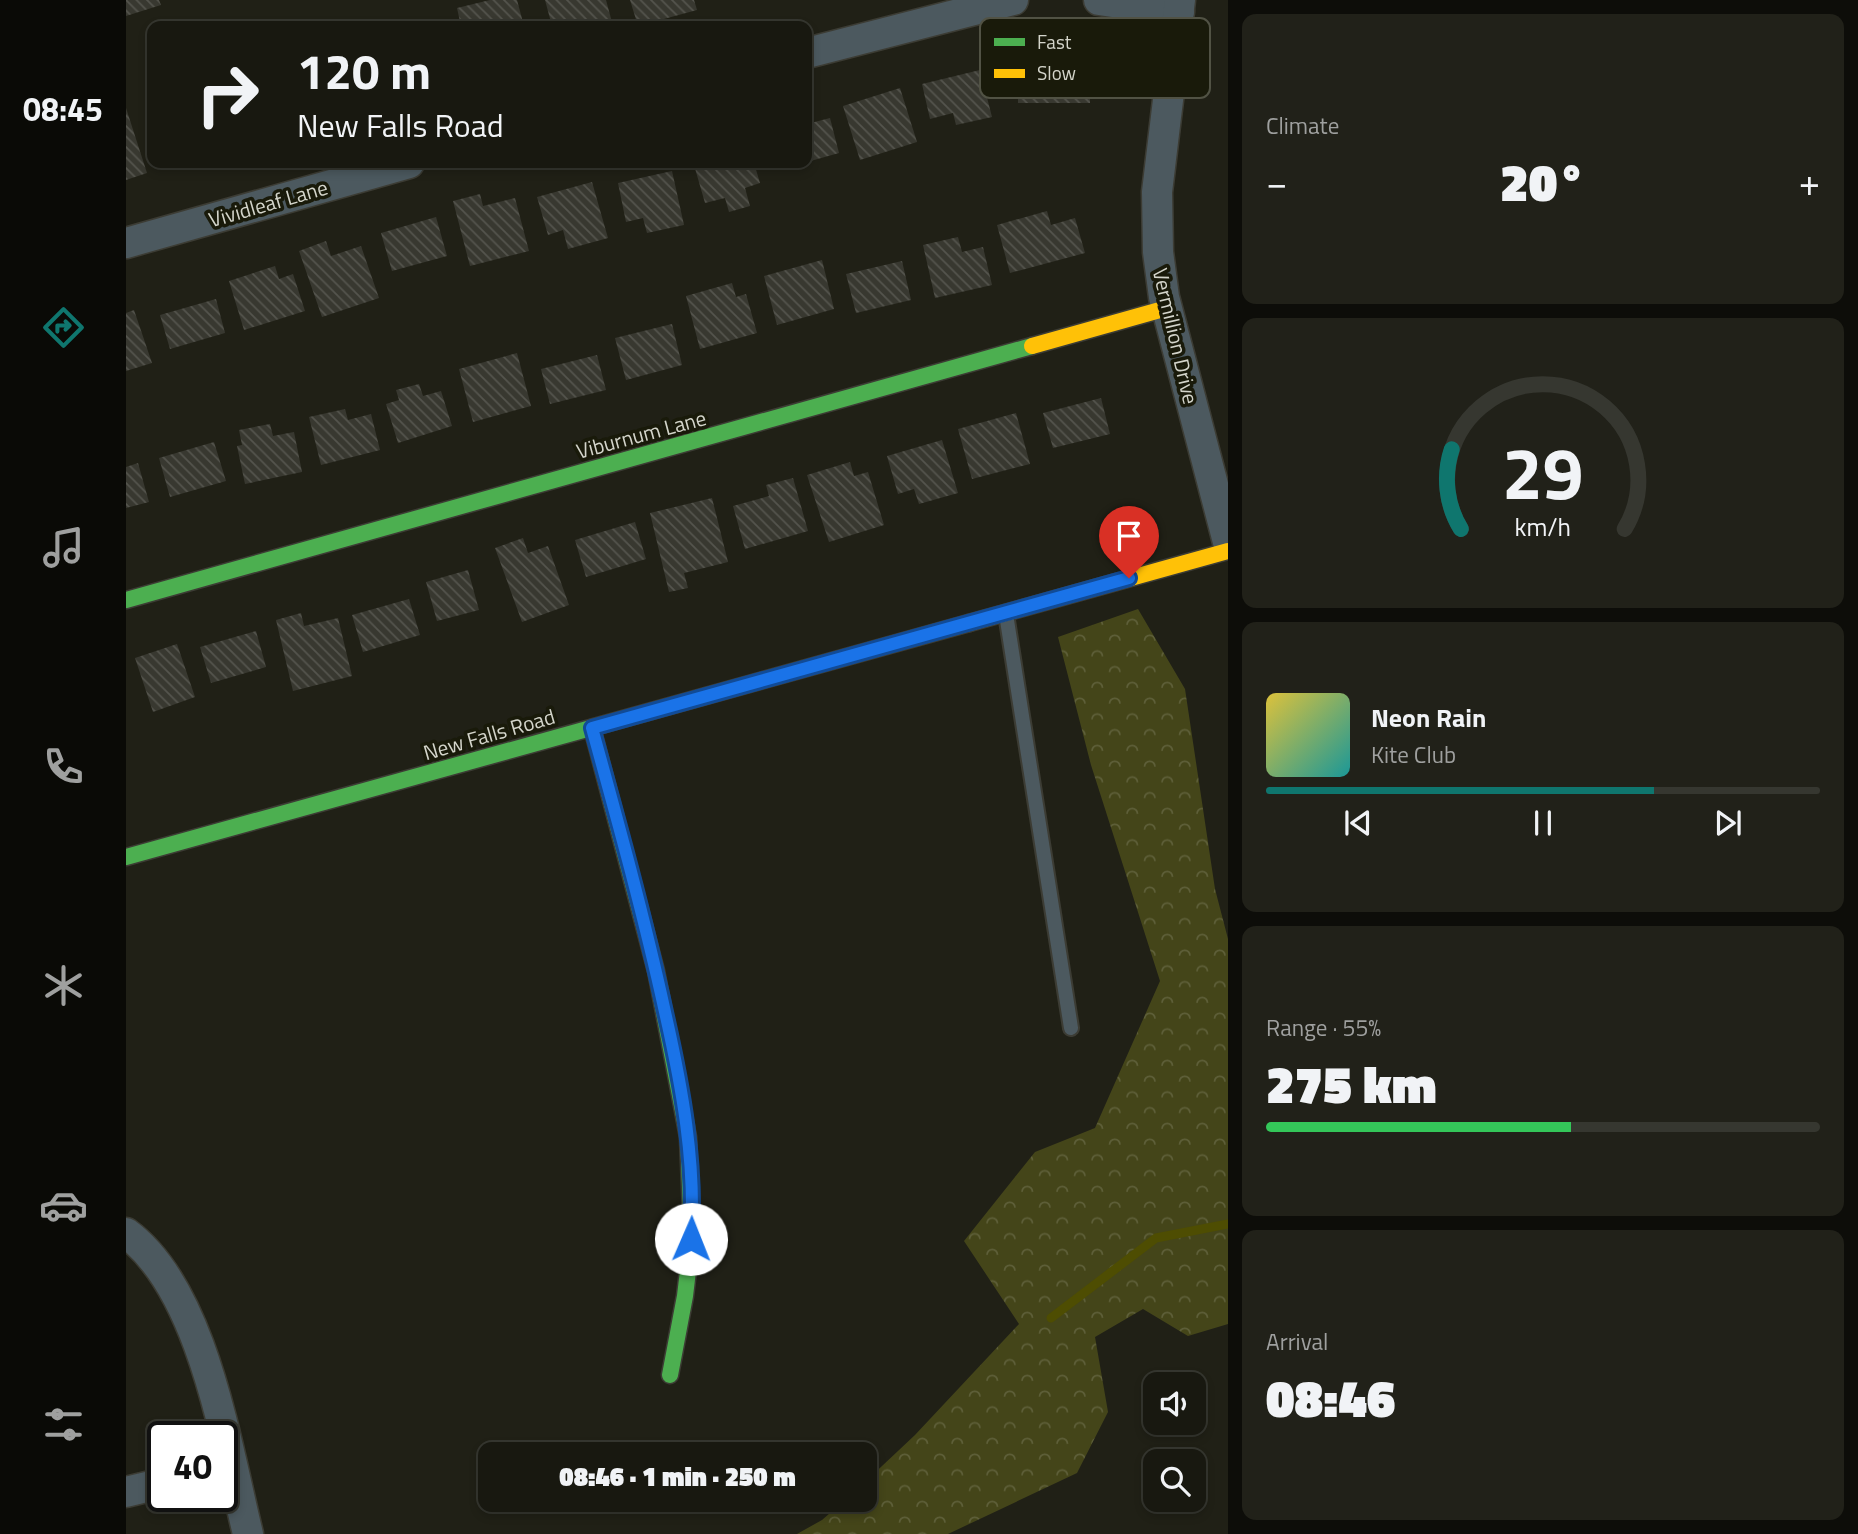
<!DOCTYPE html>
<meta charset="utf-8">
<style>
:root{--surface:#181810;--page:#212119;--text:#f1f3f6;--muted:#9fa09f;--line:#363730;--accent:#0f766e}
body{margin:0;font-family:"Titillium Web",sans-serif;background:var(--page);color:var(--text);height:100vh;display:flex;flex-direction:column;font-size:26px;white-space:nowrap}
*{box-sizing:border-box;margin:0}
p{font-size:23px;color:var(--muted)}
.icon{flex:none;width:38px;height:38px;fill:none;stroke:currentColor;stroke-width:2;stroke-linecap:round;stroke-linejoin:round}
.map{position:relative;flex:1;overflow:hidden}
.side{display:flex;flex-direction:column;gap:14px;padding:14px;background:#0d0d09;width:630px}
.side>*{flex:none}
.guide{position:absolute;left:21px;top:21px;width:665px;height:147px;border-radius:14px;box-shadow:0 4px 10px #0003,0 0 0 2px var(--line);background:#181810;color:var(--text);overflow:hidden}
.buttons{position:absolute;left:1017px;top:1372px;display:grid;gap:14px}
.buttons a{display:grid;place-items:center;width:63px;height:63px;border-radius:14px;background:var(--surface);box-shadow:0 4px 10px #0003,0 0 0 2px var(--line);font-size:35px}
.speed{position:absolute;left:21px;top:1421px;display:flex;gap:14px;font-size:35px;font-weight:700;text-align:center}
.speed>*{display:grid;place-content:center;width:91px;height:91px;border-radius:50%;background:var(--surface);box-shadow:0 4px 10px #0003,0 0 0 2px var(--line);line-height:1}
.speed .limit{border:4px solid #111;border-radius:10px;background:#fff;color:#111}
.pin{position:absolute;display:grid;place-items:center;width:60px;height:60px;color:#fff;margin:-72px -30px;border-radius:50% 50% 50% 0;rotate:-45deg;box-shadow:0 0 7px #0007}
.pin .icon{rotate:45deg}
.me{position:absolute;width:77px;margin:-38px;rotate:1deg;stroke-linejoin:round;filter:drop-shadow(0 0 5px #0008)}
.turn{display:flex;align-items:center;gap:24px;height:147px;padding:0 35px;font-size:32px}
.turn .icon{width:91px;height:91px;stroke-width:2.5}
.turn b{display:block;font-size:49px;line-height:60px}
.big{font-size:52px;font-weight:800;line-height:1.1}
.side .tile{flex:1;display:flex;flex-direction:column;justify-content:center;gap:10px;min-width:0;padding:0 24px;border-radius:14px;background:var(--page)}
.side .dial{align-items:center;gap:0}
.dial svg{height:182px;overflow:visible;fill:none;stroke:var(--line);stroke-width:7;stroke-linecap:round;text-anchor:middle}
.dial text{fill:var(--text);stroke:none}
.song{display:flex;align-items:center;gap:21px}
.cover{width:84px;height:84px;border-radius:10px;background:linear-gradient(135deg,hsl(50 70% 55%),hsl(180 70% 35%))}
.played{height:7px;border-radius:4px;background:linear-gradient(90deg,var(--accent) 70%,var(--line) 70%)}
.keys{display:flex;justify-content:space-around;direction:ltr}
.heat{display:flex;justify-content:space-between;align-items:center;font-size:38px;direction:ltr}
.charge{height:10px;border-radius:5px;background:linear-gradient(90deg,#34c759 55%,var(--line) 0)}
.trip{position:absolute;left:352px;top:1442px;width:399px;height:70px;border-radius:14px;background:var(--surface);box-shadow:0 4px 10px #0003,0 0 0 2px var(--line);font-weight:800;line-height:70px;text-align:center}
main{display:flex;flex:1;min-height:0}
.dock{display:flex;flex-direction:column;width:126px;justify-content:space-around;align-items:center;background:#0a0a06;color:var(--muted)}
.dock .icon{width:49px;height:49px}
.dock .on{color:var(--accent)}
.dock b{font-size:32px;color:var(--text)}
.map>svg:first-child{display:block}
.forest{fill:url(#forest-crowns)}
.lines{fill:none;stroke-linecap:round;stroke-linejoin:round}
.stream{stroke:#4e4d02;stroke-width:9}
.building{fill:url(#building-back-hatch)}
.lane-casing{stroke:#3c3c34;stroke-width:18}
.street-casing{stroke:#3c3c34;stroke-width:33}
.fast-casing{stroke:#3c3c34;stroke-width:19}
.slow-casing{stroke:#3c3c34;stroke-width:19}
.lane{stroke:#4c595f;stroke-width:14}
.street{stroke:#4c595f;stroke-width:30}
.fast{stroke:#4caf50;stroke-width:16}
.slow{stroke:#ffc107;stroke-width:16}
.route-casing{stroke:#114b97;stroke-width:18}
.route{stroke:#1a73e8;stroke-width:12}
.labels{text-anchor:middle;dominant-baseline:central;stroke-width:7;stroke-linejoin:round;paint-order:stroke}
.street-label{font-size:21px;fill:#d4d5cb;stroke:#191a0a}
.key{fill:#191a0a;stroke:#515244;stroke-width:2}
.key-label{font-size:19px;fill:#d4d5cb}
</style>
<main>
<nav class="dock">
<b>08:45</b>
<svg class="icon on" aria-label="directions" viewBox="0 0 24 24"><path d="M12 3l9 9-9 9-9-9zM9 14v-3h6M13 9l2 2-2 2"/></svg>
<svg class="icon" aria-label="music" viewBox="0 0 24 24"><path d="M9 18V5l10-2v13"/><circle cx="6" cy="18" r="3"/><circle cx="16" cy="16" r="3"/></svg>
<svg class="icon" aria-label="phone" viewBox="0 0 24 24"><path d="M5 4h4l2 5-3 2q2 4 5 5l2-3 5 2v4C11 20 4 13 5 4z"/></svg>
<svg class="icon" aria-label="climate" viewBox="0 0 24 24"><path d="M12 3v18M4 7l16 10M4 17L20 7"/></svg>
<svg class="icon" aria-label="car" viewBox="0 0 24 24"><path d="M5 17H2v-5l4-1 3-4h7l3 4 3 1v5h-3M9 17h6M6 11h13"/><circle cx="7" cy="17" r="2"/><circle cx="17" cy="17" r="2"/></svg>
<svg class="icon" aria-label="filters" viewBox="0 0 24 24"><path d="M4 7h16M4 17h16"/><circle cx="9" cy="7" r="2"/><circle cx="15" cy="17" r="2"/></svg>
</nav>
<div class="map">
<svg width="1102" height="1534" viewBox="0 0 1102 1534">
<defs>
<pattern id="forest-crowns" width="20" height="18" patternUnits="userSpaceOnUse" patternTransform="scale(1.75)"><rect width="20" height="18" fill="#444519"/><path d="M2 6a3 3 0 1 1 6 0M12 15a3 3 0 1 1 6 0" fill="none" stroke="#5e5f39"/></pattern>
<pattern id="building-back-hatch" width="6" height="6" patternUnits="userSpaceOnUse" patternTransform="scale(1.75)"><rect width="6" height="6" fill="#383830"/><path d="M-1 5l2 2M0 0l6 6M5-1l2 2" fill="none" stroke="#54544d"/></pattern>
</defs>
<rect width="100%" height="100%" fill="#202016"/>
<polygon class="forest" points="1012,609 1059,689 1089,889 1102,939 1102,1324 1062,1336 1017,1309 969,1337 982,1412 951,1473 822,1534 671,1534 696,1520 719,1500 738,1500 739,1482 789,1435 893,1324 838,1241 909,1152 969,1128 1034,981 965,765 932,637"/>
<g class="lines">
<polyline class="stream" points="925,1318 1030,1238 1102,1224"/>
</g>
<g class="building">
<polygon points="0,0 33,0 35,5 0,16"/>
<polygon points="364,0 391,0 398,26 335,26 331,8"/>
<polygon points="419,0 480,0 487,26 426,26"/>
<polygon points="504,0 568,0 571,10 512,26"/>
<polygon points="892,55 915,55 915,64 964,64 964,103 892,103"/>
<polygon points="854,70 866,117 830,125 827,113 804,119 796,84"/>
<polygon points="774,88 791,142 734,160 717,106"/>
<polygon points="26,92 26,116 19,94"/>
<polygon points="0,108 21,173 0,180"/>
<polygon points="704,118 713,153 681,162 681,124"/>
<polygon points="576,163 628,163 634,183 619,188 624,206 603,212 599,198 579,203 568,165"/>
<polygon points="546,171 558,225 521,233 517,218 500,222 492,183"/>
<polygon points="466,182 482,238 442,249 437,230 422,235 411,197"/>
<polygon points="354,194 357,206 389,198 403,251 344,266 327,201"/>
<polygon points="921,211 925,225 949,218 959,253 884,273 871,225"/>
<polygon points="310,217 321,256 266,271 255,233"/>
<polygon points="832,237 836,252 857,247 866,285 809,298 797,245"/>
<polygon points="200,241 205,256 235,246 253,298 196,317 173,251"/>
<polygon points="696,260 708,309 651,325 638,276"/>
<polygon points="776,261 785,300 730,313 720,274"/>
<polygon points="149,266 153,279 167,274 179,311 118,330 103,281"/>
<polygon points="606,283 610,297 620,294 631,333 574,349 560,296"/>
<polygon points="90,299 99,333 44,349 34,315"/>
<polygon points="8,310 26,363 0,371 0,313"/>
<polygon points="546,324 556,365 500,380 489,338"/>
<polygon points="391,353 405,406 347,422 333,369"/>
<polygon points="471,355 480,390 424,404 415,369"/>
<polygon points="293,384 297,396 315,391 326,426 272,443 260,404 273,400 270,390"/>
<polygon points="975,398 984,434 927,448 917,413"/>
<polygon points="219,409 222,420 245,414 254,450 195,465 183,417"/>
<polygon points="890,413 904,464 846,479 832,429"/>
<polygon points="144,424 147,436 168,432 176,472 119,484 111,446 116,445 113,430"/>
<polygon points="816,440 832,493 793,504 788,489 772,494 761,456"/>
<polygon points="88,442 100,481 44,497 33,458"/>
<polygon points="724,462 728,476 742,472 758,525 703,542 681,475"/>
<polygon points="12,463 23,502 0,508 0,467"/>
<polygon points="667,478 682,531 619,549 607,506 643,496 640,485"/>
<polygon points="586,498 602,562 558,573 562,588 543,592 524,513"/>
<polygon points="509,522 520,559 460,577 449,540"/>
<polygon points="397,538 402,553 422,546 443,605 396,622 369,548"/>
<polygon points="342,570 353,610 311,621 300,582"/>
<polygon points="283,599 294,635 237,652 226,615"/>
<polygon points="175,613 178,626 212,618 226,676 167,691 150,620"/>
<polygon points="130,631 140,667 85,683 74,647"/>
<polygon points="51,644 69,697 27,712 9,658"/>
</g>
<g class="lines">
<defs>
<polyline id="lane" points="880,614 945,1028"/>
<g id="street">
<polyline points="973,0 1053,12"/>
<polyline points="1054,0 1031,192 1032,252 1038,297 1102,542"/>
<polyline points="681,53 887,0"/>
<polyline points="0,243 283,163"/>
<path d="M0,1233C77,1289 100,1445 122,1534"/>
<polyline points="0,1492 37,1483"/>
</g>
<g id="fast">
<polyline points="0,600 906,346"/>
<polyline points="466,728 530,971 562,1137 566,1237 559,1296 544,1375"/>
<polyline points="0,857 843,623"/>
</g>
<g id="slow">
<polyline points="906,346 1041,308"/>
<polyline points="843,623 1102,551"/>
</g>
</defs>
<use href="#lane" class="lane-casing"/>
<use href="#street" class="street-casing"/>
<use href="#fast" class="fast-casing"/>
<use href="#slow" class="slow-casing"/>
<use href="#lane" class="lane"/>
<use href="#street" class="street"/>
<use href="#fast" class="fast"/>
<use href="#slow" class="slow"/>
</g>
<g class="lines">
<defs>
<path id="route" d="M565,1239C570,1162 556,1087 539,1012C518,916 492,822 466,728L1003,578"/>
</defs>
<use href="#route" class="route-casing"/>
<use href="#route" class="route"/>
</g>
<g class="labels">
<g class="street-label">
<text transform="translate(142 203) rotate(-16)">Vividleaf Lane</text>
<text transform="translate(1050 336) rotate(77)">Vermillion Drive</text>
<text transform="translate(515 434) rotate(-15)">Viburnum Lane</text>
<text transform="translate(363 734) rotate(-16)">New Falls Road</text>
</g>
</g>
<rect x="854" y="18" width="230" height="80" rx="10" class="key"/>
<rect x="868" y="38" width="31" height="8" fill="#4caf50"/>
<rect x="868" y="69" width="31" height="9" fill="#ffc107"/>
<g class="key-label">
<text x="911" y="49">Fast</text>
<text x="911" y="80">Slow</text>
</g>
</svg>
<div class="buttons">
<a><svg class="icon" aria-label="sound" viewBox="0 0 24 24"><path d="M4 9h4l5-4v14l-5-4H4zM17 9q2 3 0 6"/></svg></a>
<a><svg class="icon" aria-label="search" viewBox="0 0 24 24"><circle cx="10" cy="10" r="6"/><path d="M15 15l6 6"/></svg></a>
</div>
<div class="speed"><div class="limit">40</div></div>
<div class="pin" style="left:1003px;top:578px;background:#d93025"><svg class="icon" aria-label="arrive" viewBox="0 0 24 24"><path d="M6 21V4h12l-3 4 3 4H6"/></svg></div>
<svg class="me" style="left:565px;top:1239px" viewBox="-20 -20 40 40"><circle r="19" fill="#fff"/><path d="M0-13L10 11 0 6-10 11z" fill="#1a73e8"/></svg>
<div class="trip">08:46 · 1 min · 250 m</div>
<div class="guide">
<div class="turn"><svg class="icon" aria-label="right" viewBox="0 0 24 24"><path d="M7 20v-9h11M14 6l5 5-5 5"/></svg><div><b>120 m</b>New Falls Road</div></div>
</div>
</div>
<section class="side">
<div class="tile"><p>Climate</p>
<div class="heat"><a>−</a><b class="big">20°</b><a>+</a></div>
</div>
<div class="tile dial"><svg viewBox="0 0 100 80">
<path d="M14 69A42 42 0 1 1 86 69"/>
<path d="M14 69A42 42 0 0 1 10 34" stroke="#0f766e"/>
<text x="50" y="56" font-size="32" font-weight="700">29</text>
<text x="50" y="72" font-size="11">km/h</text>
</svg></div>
<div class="tile">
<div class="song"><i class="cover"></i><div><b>Neon Rain</b><p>Kite Club</p></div></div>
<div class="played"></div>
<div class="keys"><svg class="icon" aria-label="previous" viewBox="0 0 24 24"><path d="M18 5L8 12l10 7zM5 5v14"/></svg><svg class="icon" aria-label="pause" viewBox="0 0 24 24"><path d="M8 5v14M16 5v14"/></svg><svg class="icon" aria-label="next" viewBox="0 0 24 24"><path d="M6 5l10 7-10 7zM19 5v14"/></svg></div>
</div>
<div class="tile"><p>Range · 55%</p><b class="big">275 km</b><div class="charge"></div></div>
<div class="tile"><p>Arrival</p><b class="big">08:46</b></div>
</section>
</main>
